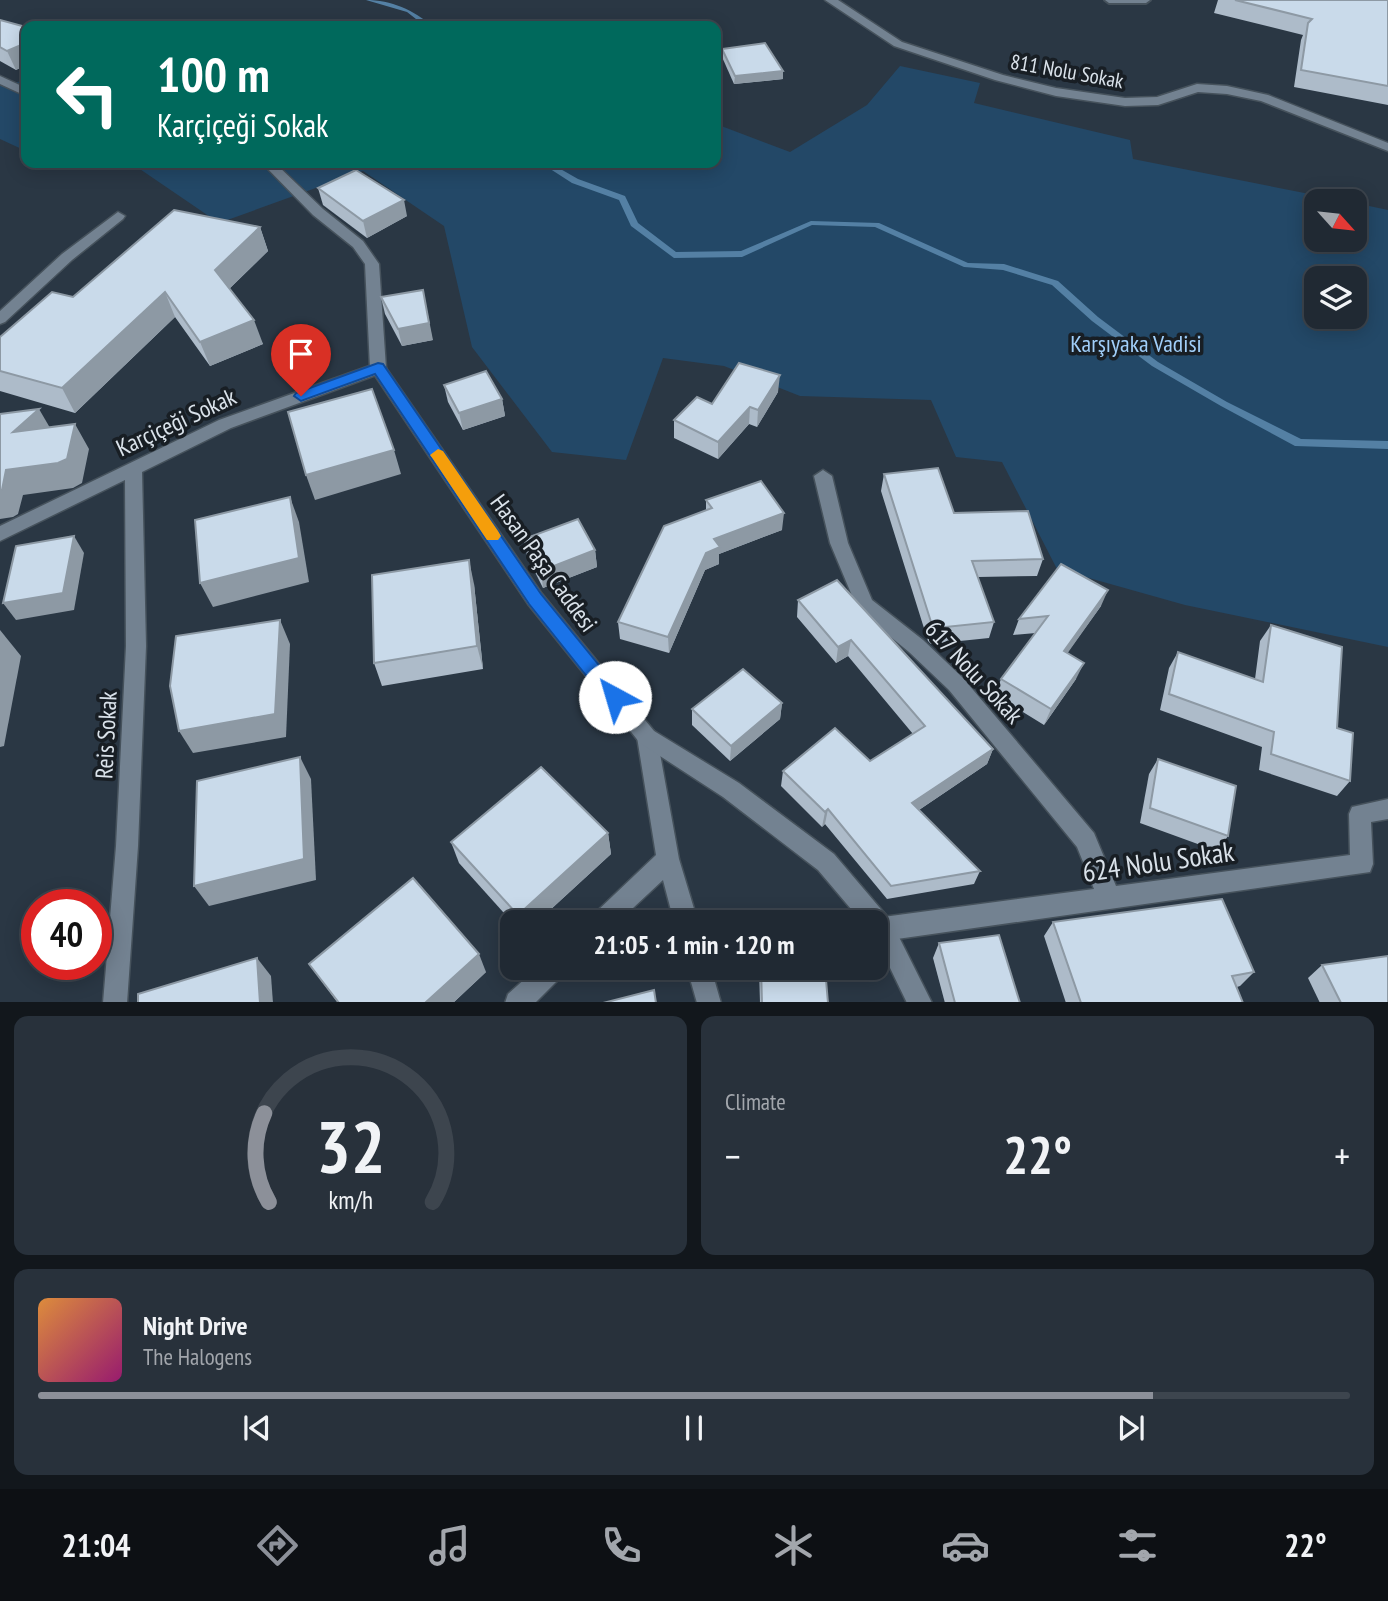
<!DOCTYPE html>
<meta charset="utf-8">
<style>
:root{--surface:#202933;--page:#28313b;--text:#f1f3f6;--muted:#a2a6ac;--line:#3d454e;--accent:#8c9099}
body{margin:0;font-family:"PT Sans Narrow",sans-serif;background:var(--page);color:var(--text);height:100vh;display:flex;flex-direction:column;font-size:26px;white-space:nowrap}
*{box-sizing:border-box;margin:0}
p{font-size:23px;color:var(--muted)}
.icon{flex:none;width:38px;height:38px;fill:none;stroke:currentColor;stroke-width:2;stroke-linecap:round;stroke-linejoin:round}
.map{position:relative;height:1002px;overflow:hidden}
.sheet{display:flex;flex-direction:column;gap:14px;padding:14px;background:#12171c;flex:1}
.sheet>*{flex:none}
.top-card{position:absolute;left:21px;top:21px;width:700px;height:147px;border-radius:14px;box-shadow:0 4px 18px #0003,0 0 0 2px var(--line);background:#00695c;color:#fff;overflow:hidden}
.needle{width:46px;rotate:117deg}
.tools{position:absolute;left:1304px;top:189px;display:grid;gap:14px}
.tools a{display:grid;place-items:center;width:63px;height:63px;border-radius:14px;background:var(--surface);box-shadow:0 4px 18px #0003,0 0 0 2px var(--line);font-size:35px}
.speed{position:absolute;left:21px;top:889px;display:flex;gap:14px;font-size:35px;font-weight:700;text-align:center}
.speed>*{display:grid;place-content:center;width:91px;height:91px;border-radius:50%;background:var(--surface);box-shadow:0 4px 18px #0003,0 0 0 2px var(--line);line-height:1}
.speed .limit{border:10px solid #d22;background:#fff;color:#111}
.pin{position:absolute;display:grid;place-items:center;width:60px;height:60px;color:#fff;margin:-72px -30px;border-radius:50% 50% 50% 0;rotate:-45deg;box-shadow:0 0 7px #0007}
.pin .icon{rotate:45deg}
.me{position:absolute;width:77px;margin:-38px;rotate:321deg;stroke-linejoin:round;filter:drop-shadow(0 0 5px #0008)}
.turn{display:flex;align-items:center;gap:24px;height:147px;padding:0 21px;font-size:32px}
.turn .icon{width:91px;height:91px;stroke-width:2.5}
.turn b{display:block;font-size:49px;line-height:60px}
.big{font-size:52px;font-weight:800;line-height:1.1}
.sheet .tile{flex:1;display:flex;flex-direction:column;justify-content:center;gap:10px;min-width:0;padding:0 24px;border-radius:14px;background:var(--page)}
.sheet .dial{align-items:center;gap:0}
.dial svg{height:182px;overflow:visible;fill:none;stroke:var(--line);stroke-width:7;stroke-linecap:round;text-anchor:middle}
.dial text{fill:var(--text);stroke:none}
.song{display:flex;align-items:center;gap:21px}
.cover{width:84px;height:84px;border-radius:10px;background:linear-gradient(135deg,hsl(30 70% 55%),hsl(320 70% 35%))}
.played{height:7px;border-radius:4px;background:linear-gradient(90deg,var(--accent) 85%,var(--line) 85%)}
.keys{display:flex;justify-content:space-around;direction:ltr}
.heat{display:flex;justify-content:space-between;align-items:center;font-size:38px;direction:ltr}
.sheet .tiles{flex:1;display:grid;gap:14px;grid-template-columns:1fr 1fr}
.tile:last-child{grid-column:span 2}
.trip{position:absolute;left:500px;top:910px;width:388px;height:70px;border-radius:14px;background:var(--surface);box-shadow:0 4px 18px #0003,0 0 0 2px var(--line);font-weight:800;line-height:70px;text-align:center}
.dock{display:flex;height:112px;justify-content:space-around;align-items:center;background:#0d1014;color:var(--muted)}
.dock .icon{width:49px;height:49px}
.dock .active{color:var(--accent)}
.dock b{font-size:32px;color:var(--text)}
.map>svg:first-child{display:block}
.green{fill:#234867;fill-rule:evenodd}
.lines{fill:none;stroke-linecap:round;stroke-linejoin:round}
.stream{fill:#5480a4;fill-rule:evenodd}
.lane-casing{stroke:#46525c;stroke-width:4}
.street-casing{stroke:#46525c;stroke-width:3}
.secondary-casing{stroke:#46525c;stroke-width:3}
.lane{fill:#738291;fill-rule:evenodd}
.street{fill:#738291;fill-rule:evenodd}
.secondary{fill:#738291;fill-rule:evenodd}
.wall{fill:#adbbc9}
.shaded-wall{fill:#8d99a4}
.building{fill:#c9daea;stroke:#8d99a4;stroke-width:2}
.route{fill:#1a73e8;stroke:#114b97;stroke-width:2}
.slow{fill:#f59e0b}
.labels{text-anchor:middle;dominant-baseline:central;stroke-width:7;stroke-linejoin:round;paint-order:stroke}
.far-street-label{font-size:21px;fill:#dae2ea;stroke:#181e24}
.park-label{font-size:24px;fill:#a0cef9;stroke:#181e24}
.street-label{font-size:24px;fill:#dae2ea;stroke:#181e24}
.near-street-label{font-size:28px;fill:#dae2ea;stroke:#181e24}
</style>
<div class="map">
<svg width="1388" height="1003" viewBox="0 0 1388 1003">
<rect width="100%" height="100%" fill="#2a3744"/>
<g class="green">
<path d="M900,66L980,83L974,103L1130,140L1133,159L1345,201H1316V240H1354L1355,203L1388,210V647L1185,605L1057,569L1002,462L956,457L931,400L800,396L724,366L663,358L626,460L552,452L472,347L444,226L363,171L219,223L131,163H716V124L790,152L867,105ZM1316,278H1354V317H1316Z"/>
<polygon points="26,80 26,151 0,139 0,86"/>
</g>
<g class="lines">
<g class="stream">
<path d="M366,0C391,0 414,10 432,26H425L407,12Z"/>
<polygon points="541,163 550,163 578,179 625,196 638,223 676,252 741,251 811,221 879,223 968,263 1004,264 1058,281 1098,317 1158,362 1227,402 1301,439 1388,441 1388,449 1295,446 1221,406 1152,366 1092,321 1052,285 1003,270 964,267 875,227 812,225 742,257 674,258 631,226 619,200 572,183"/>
</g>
<defs>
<polygon id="lane" points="1105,0 1150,0 1146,3 1109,3"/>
<g id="street">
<polygon points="825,0 838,0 902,42 1003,75 1056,88 1125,98 1157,97 1197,84 1227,86 1268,95 1388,143 1388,151 1261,101 1227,94 1198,92 1158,105 1125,106 1056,96 995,80 894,46"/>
<polygon points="118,212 125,216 123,219 72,260 5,322 0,324 0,311 62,254"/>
<polygon points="378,363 384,364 386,368 384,372 231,428 142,472 146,646 138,846 127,1003 103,1003 116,846 126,646 125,480 0,541 0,526 219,420"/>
<polygon points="823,470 832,476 848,543 872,600 923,640 963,678 1094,833 1116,886 1350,855 1349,814 1352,807 1388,799 1388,819 1371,822 1373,864 1370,872 883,941 877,938 877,922 874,922 883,917 1094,889 1077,847 949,690 909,652 858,610 830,543 814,476"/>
<polygon points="647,728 654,731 657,737 679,859 698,922 674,922 663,880 618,922 590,922 594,914 656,855 637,737 640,731"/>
<polygon points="537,968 566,968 562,976 535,1003 505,1003 508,994"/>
<polygon points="687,968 711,968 721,1003 697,1003"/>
</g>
<g id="secondary">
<polygon points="0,76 26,88 26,96 0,84"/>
<polygon points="262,163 275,163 323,209 363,241 379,264 386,368 542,594 654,731 739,783 834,854 891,921 932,1003 907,1003 877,941 877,922 862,922 818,870 723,797 640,743 528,604 370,368 365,264 353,247 313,215"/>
</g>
</defs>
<use href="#lane" class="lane-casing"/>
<use href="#street" class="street-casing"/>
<use href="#secondary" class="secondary-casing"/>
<use href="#lane" class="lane"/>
<use href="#street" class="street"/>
<use href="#secondary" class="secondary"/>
</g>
<g class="wall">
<polygon points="1218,0 1388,0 1388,105 1294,87 1301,40 1303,35 1214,13"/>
<polygon points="0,20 26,27 26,65 16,70 0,61"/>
<polygon points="722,49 783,71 783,79 734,84 722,57"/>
<polygon points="318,188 407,216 367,238 323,205"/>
<polygon points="260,227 268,251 229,289 263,344 210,366 175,317 75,413 0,391 0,337 73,297"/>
<polygon points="381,297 433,340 402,346 385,314"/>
<polygon points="444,385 502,399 505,416 463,430 448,402"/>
<polygon points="778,392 757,427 749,424 718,459 674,438 674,420 712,404"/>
<polygon points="884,474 954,513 1043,559 1037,576 978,577 994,622 989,638 931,644 928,641 881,491"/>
<polygon points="706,500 782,530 719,554 719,564 705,570 669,653 620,639 618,622 706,510"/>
<polygon points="524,539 595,550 597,567 543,588 527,556"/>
<polygon points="474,584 483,669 382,686 374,663"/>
<polygon points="798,600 993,749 987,764 919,810 980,871 974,884 887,899 825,824 822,827 781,786 783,771 870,761 913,734 848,656 836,663 797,617"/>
<polygon points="1101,606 1067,653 1076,679 1044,725 995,695 1001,679 1036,633 1013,635 1019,619"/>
<polygon points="1271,625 1337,728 1350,781 1337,796 1259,770 1262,747 1160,710 1169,668 1178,652 1255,679 1260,641"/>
<polygon points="782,703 780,719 730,761 692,725 692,709"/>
<polygon points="1158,759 1228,836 1217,851 1140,823 1149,774"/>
<polygon points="608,833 611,854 537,922 513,923 459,863 451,842"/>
<polygon points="1053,922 1254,972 1240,986 1237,987 1243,1003 1066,1003 1044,936"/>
<polygon points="939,943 1020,1003 945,1003 933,958"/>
<polygon points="309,964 486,972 453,1003 338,1003"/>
<polygon points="1322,965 1388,1003 1320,1003 1308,978"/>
<polygon points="759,968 825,968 828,1003 760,1003"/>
</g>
<g class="shaded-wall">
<polygon points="26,43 26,65 16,70 7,51"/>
<polygon points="783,71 783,79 734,84 735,76"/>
<polygon points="404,200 407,216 367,238 363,221"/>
<polygon points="260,227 268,251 224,294 215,270"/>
<polygon points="423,290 433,340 402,346 398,329"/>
<polygon points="165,292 175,317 75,413 62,388"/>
<polygon points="254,320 263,344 210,366 200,342"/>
<polygon points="780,375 778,392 757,427 758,410"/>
<polygon points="502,399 505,416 463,430 459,413"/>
<polygon points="750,407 749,424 718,459 718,442"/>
<polygon points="39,409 53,433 13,432"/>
<polygon points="75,424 89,449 82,483 73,488 23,495 18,514 13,517 0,519 0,490 6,470"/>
<polygon points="394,450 401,474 315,500 306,475"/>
<polygon points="290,497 299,522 309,582 213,607 200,583"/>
<polygon points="784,513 782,530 719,554 719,564 705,570 669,653 668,637 706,553 714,539"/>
<polygon points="74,536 84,553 74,610 16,620 3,603"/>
<polygon points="595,550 597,567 543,588 541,571"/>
<polygon points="469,560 474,584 483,669 477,646"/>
<polygon points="1108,590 1101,606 1057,668 1064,651"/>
<polygon points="280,620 290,644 286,737 193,753 179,731"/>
<polygon points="0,630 21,656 4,746 0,747"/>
<polygon points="851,640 848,656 836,663 838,647"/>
<polygon points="1084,663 1076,679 1044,725 1051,709"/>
<polygon points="782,703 780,719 730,761 731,746"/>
<polygon points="993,749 987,764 907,818 912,803"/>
<polygon points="300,757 311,779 316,880 209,906 194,886"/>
<polygon points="828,809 825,824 822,827 825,812"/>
<polygon points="608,833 611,854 537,922 520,922 518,915"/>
<polygon points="479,954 486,972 453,1003 425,1003"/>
<polygon points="257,958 271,976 273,1003 260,1003"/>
</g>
<g class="building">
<polygon points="1235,0 1388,0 1388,86 1301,70 1308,23 1312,19"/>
<polygon points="0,20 26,27 26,43 7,51 0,47"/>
<polygon points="765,43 783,71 735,76 722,49"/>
<polygon points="356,170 404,200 363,221 318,188"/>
<polygon points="174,210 260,227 215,270 254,320 200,342 165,292 62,388 0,371 0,337 52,292 73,297"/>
<polygon points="423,290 429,323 398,329 381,297"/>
<polygon points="739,363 780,375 758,410 750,407 718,442 674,420 697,397 712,404"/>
<polygon points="486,371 502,399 459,413 444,385"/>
<polygon points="372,389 394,450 306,475 288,412"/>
<polygon points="39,409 13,432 75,424 67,459 58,463 6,470 2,490 0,490 0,414"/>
<polygon points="938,468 954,513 1028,511 1043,559 972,561 994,622 936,628 932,625 884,474"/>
<polygon points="761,481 784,513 714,539 720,547 706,553 668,637 618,622 664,526 712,508 706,500"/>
<polygon points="290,497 299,558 200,583 195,520"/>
<polygon points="578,519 595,550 541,571 524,539"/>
<polygon points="74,536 63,593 3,603 16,546"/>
<polygon points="469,560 477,646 374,663 372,575"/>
<polygon points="1061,564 1108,590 1064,651 1084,663 1051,709 1001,679 1048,616 1019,619"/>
<polygon points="837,580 993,749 912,803 980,871 891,886 828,809 825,812 783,771 835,728 870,761 925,726 851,640 838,647 798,600"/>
<polygon points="280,620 275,714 179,731 170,686 176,636"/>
<polygon points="1271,625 1342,647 1337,728 1353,733 1350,781 1271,754 1274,732 1169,694 1178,652 1263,682"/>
<polygon points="743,669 782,703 731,746 692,709"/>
<polygon points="300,757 304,859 194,886 197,781"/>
<polygon points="1158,759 1236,786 1228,836 1150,808"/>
<polygon points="541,767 608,833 518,915 451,842"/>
<polygon points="413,878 479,954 425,1003 339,1003 309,964"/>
<polygon points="1222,899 1254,972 1232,976 1243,1003 1081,1003 1053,922"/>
<polygon points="999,935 1020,1003 955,1003 939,943"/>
<polygon points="1388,956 1388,1003 1341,1003 1322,965"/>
<polygon points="257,958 260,1003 138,1003 138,994"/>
<polygon points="761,968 825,968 828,1003 762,1003"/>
<polygon points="654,990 656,1003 603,1003"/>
</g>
<polygon class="route" points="378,363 383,364 541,594 621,692 624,697 621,703 615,705 608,703 529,604 375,374 301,401 294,396 296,393"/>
<polygon class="slow" points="438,449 443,451 498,531 501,536 498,540 487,540 433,459 430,455"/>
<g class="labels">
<g class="far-street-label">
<text transform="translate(1067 71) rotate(10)">811 Nolu Sokak</text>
</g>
<g class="park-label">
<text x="1136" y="343">Karşıyaka Vadisi</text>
</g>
<g class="street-label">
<text transform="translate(176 422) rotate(-25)">Karçiçeği Sokak</text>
<text transform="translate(544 563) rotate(54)">Hasan Paşa Caddesi</text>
<text transform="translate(974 672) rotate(47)">617 Nolu Sokak</text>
<text transform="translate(106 735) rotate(-87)">Reis Sokak</text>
</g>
<g class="near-street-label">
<text transform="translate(1158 861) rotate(-8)">624 Nolu Sokak</text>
</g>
</g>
</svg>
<div class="tools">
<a><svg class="needle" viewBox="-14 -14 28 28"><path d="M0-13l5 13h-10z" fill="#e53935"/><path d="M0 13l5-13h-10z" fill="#a2a6ac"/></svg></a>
<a><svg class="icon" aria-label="layers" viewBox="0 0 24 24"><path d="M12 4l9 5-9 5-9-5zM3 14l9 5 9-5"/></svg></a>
</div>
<div class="speed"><div class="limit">40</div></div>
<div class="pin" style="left:301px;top:396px;background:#d93025"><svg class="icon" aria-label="arrive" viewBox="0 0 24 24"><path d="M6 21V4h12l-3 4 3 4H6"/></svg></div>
<svg class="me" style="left:615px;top:697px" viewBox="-20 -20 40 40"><circle r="19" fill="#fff"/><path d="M0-13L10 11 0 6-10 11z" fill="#1a73e8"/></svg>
<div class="trip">21:05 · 1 min · 120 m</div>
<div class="top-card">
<div class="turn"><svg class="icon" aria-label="left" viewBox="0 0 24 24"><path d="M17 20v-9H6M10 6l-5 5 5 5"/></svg><div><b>100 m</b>Karçiçeği Sokak</div></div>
</div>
</div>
<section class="sheet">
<div class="tiles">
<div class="tile dial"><svg viewBox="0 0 100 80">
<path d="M14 69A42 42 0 1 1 86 69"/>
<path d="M14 69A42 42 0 0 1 12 30" stroke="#8c9099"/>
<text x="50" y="56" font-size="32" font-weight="700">32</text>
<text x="50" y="72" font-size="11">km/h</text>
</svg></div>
<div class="tile"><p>Climate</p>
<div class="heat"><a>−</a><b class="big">22°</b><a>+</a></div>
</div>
<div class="tile">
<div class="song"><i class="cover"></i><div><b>Night Drive</b><p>The Halogens</p></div></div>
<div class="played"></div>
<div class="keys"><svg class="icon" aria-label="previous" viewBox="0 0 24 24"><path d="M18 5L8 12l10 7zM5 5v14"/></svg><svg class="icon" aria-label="pause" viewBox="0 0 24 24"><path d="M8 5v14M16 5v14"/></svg><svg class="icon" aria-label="next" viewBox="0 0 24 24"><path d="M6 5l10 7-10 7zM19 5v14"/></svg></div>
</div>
</div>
</section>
<nav class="dock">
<b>21:04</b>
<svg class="icon active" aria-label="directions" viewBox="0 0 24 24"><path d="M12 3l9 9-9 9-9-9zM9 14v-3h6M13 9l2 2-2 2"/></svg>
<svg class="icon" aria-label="music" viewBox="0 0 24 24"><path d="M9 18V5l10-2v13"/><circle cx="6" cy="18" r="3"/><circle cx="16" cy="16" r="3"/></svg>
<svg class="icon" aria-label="phone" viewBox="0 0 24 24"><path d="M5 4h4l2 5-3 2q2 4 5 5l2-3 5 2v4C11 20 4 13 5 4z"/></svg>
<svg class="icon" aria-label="climate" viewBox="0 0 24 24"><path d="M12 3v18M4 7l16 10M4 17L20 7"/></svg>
<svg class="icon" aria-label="car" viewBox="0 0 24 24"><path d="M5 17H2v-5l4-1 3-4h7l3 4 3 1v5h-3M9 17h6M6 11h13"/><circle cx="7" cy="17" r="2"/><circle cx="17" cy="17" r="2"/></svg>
<svg class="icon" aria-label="filters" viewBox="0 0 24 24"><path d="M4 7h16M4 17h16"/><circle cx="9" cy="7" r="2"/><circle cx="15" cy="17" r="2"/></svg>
<b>22°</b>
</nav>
